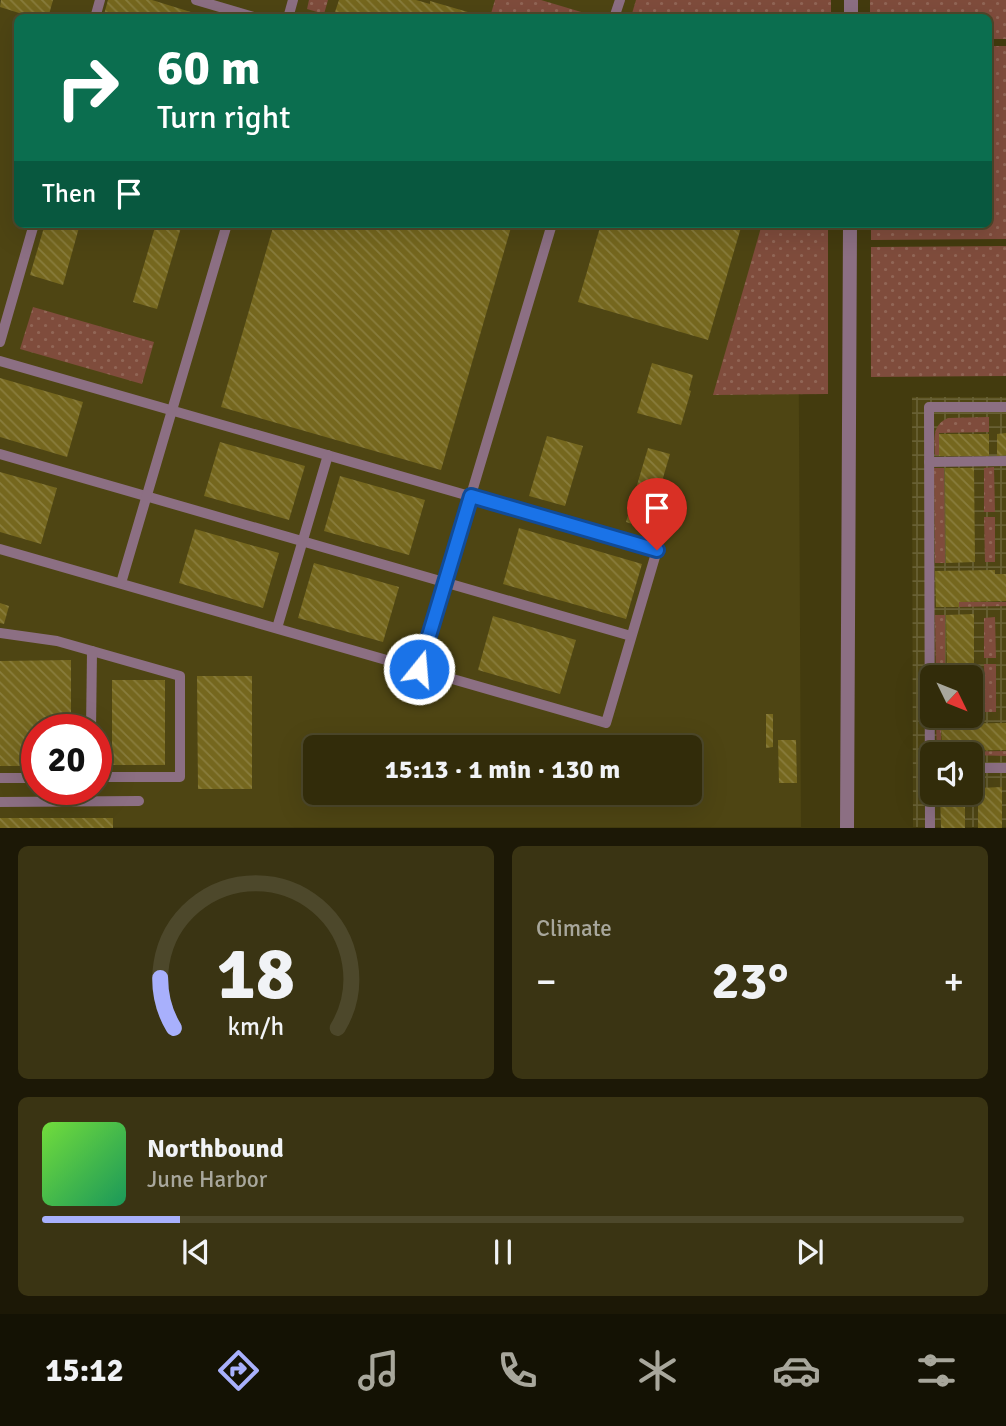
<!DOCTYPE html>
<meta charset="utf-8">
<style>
:root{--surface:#322c0a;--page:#3a3413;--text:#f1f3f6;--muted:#a8a79c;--line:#4d482b;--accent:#a8b0fc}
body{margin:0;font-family:Signika,sans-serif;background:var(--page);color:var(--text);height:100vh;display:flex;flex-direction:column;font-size:26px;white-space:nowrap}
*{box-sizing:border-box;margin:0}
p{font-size:23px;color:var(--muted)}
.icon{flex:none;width:38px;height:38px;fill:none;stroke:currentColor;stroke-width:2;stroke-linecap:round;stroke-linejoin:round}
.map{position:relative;height:828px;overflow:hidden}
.drawer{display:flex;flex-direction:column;gap:18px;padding:18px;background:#1c1806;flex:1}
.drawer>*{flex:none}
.banner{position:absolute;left:14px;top:14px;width:978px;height:214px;border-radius:10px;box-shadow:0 7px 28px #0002,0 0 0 2px var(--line);background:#0b6e4f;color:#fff;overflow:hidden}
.needle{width:46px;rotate:133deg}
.fabs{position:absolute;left:920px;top:665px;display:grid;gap:14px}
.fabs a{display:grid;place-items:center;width:63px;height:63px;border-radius:10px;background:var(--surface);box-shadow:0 7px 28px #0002,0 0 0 2px var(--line);font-size:35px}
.speed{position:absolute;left:21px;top:714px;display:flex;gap:14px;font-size:35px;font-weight:700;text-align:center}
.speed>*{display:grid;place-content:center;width:91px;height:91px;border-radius:50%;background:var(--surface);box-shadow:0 7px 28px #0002,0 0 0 2px var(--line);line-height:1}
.speed .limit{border:10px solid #d22;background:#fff;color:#111}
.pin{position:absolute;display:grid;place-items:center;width:60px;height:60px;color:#fff;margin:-72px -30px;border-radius:50% 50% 50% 0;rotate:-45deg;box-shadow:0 0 7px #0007}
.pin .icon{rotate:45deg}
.me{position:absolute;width:77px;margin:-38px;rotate:17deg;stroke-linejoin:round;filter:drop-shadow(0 0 5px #0008)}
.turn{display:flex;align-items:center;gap:24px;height:147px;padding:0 28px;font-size:32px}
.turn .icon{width:91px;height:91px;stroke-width:2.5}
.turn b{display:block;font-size:49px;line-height:60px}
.then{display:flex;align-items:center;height:66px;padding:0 28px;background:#0003;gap:14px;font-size:26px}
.big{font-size:52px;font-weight:800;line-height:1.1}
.drawer .tile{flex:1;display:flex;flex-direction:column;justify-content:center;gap:10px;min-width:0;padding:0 24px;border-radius:10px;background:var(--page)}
.drawer .dial{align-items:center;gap:0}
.dial svg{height:182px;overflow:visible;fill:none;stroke:var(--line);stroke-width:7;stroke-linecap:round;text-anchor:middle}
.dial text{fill:var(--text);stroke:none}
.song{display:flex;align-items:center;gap:21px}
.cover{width:84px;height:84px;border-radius:10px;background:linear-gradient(135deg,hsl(100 70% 55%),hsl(150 70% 35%))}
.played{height:7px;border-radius:4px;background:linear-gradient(90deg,var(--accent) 15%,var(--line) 15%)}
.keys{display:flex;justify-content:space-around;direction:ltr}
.heat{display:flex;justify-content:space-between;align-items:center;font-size:38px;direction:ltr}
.drawer .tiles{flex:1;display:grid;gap:18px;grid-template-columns:1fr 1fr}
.tile:last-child{grid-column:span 2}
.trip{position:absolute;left:303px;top:735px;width:399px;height:70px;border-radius:10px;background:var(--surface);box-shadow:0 7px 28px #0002,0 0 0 2px var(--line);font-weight:800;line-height:70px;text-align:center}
.tab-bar{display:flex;height:112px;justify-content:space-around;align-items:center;background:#141204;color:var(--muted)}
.tab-bar .icon{width:49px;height:49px}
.tab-bar .active{color:var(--accent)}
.tab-bar b{font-size:32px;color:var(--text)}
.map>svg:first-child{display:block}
.built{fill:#4e4513;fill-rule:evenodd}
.industrial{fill:url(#industrial-grid);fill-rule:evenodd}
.grass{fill:url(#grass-dots)}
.building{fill:url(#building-back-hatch)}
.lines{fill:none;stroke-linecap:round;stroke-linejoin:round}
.service{stroke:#8c6f83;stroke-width:10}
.tertiary{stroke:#8c6f83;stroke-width:14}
.route-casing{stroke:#114b97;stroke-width:18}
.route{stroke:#1a73e8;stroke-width:12}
</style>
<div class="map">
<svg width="1006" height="828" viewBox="0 0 1006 828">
<defs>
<pattern id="industrial-grid" width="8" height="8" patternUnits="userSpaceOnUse" patternTransform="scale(1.75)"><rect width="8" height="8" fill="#4e4513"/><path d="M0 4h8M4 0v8" fill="none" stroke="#686034"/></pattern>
<pattern id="grass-dots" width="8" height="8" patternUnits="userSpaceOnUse" patternTransform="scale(1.75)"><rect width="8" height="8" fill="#7f4c3c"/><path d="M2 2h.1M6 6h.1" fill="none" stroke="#916656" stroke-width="1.8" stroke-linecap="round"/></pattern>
<pattern id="building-back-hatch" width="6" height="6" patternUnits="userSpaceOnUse" patternTransform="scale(1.75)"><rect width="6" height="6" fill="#75671e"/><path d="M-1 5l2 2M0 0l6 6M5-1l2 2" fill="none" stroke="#897d3d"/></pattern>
</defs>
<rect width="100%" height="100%" fill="#433b0e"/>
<path class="built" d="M0,0H796V18H18V224H798L801,827H0ZM37,730H96V789H37ZM315,747H690V793H315Z"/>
<path class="industrial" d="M912,397H1006V827H913ZM933,677H971V716H933ZM933,754H971V793H933Z"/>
<g class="grass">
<polygon points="309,0 328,0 324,14 307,9"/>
<polygon points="495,0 541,0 598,17 490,17"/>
<polygon points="636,0 831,0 831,17 631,17"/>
<polygon points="870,0 1006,0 1006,39 989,39 989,18 870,17"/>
<polygon points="989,46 1006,46 1006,239 871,240 871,224 989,224"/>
<polygon points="762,224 828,224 828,394 713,395"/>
<polygon points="1006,246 1006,376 871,377 871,247"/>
<polygon points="33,307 154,342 142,384 20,349"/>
<path d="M989,417V432L939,433V455H935C935,440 931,425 948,418Z"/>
<polygon points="994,467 995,512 984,512 984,468"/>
<polygon points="934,468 944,468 945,563 935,563"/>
<polygon points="984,517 995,517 995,562 985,562"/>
<polygon points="959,602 1006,602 1006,606 959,607"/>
<polygon points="935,615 945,615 945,677 936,677"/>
<polygon points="995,617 996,658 984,658 984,618"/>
<polygon points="984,664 996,664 996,712 985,712"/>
<polygon points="936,723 941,723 941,752 1006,751 1006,756 937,754"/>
</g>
<g class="building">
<polygon points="1,0 53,0 48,18 35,18 0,7"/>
<polygon points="108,0 152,0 210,18 103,18"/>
<polygon points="339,0 416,0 430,4 430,1 485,17 333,18"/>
<polygon points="45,224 80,224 63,285 30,275"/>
<polygon points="156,224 182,224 157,309 133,302"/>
<polygon points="274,224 512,224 441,470 221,407"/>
<polygon points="601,224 742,224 708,340 578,302"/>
<polygon points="652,363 693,375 689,390 691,391 681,425 637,413"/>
<polygon points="0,378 83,402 67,457 0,437"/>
<polygon points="1006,433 1006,455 997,456 997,434"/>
<rect x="939" y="434" width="50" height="22"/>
<polygon points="547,436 583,446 565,506 529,496"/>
<polygon points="220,442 305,466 289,520 204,496"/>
<polygon points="648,448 670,454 648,529 626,522"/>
<polygon points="945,468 974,468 975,562 946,563"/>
<polygon points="0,472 57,488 41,544 0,532"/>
<polygon points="340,476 425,500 409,555 324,531"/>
<polygon points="519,528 642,564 626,619 503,584"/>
<polygon points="195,529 279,553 263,608 179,583"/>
<polygon points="314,563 399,587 383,642 298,618"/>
<polygon points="995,570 995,574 1006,574 1006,601 959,602 959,607 936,607 935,571"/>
<polygon points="0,603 9,606 4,624 0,623"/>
<polygon points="974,614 974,710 971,710 971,677 947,677 946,615"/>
<polygon points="493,616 576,640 560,694 478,670"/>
<polygon points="71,660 71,730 37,730 37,766 0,766 0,661"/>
<polygon points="197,676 252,676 252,789 198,789"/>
<rect x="112" y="680" width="53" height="85"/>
<polygon points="766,714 773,714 773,747 766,748"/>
<polygon points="1006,723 1006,750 942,751 941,724"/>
<polygon points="778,740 796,740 797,783 779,783"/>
<polygon points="1002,787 1002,828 978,828 978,788"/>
<polygon points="940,793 965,793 965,828 941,828"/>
<rect x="0" y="818" width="113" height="10"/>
</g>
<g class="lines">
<g class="service">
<polyline points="196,0 257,18"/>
<polyline points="95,18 100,0"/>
<polyline points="288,18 293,0"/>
<polyline points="614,18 620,0"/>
<polyline points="0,342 34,224"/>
<polyline points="0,361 657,550 606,723 0,549"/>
<polyline points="0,454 631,636"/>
<polyline points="929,462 1006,461"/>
<polyline points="121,583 227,224"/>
<polyline points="277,628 328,455"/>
<polyline points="0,633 57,641 180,676 180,777 96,777"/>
<polyline points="419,669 552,224"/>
<polyline points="91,730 92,651"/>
<polyline points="971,768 1006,768"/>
<polyline points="0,778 37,778"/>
<polyline points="0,802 139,801"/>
<polyline points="930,828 929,407 1006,407"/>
</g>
<g class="tertiary">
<polyline points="851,18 851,0"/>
<polyline points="847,828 850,224"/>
</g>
</g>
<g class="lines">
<defs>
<polyline id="route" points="419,669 471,496 657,550"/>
</defs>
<use href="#route" class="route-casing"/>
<use href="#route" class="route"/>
</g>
</svg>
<div class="fabs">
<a><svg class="needle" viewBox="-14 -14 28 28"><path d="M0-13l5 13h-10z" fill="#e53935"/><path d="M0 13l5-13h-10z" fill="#a8a79c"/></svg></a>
<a><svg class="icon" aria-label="sound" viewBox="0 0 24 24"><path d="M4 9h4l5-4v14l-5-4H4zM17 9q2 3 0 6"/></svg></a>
</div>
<div class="speed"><div class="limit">20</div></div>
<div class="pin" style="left:657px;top:550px;background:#d93025"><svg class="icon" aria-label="arrive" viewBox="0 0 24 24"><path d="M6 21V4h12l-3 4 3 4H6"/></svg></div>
<svg class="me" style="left:419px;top:669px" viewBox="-20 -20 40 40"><circle r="17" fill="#1a73e8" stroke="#fff" stroke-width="3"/><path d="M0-11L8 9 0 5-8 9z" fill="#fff"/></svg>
<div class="trip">15:13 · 1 min · 130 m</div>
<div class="banner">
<div class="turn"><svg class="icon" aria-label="right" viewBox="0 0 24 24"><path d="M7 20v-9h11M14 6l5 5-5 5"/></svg><div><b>60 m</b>Turn right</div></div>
<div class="then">Then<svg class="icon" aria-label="arrive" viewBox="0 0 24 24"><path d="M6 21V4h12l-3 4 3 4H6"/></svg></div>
</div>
</div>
<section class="drawer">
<div class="tiles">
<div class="tile dial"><svg viewBox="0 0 100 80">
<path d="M14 69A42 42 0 1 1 86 69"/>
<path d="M14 69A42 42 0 0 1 8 47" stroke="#a8b0fc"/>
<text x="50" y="56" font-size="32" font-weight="700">18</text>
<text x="50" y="72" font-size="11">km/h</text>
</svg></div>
<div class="tile"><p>Climate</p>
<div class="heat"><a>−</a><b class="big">23°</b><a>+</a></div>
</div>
<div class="tile">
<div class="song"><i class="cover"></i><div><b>Northbound</b><p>June Harbor</p></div></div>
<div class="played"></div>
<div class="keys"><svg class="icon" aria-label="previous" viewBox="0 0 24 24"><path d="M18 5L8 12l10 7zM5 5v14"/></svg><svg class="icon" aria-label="pause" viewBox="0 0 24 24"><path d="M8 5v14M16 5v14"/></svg><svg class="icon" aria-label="next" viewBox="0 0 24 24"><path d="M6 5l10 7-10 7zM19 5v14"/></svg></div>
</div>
</div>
</section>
<nav class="tab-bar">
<b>15:12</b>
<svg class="icon active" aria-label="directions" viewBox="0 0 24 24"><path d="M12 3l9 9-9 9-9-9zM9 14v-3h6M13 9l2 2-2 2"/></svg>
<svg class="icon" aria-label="music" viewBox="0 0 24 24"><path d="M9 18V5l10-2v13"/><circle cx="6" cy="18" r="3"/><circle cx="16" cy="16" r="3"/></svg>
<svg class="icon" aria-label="phone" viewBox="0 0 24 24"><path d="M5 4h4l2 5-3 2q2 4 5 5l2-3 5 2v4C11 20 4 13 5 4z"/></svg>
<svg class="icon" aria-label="climate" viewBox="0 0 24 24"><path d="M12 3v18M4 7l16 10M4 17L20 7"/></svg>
<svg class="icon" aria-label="car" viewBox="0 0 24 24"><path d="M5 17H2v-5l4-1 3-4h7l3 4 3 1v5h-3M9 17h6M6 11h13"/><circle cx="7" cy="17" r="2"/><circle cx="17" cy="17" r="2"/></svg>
<svg class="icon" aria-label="filters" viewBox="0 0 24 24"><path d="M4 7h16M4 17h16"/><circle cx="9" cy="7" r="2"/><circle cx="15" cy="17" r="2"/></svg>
</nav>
